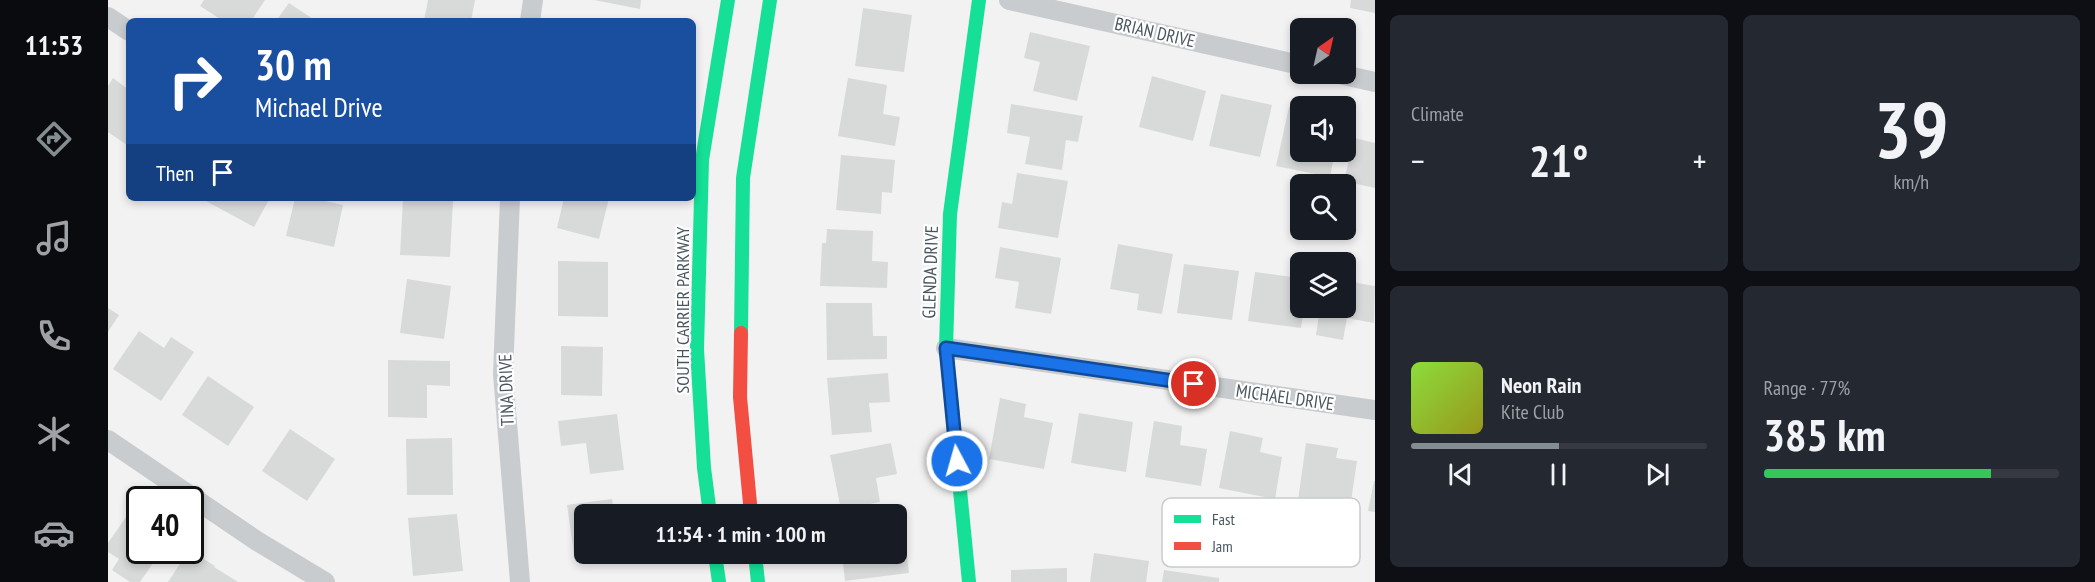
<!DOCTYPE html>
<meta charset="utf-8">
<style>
:root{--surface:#171b24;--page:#242831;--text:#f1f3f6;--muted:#9ea1a6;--line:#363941;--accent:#848d91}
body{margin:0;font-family:"PT Sans Narrow",sans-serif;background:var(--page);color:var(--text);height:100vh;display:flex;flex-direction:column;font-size:22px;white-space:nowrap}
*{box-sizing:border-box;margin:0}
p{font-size:20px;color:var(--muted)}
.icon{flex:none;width:33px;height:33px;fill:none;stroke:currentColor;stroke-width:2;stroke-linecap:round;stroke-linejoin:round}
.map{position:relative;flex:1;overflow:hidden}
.details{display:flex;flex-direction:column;gap:15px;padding:15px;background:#0d0f14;width:720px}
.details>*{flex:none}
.top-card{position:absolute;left:18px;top:18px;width:570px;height:183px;border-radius:9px;box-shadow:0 3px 9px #0003;background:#1a4fa0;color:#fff;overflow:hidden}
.needle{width:39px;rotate:34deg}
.controls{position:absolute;left:1182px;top:18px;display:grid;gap:12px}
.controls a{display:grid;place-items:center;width:66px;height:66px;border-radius:9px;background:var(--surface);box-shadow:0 3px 9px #0003;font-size:30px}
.speed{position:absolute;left:18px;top:486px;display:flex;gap:12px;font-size:30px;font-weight:700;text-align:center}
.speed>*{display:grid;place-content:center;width:78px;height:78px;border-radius:50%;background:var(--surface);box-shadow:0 3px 9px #0003;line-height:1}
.speed .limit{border:3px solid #111;border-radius:9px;background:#fff;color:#111}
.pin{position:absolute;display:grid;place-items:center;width:51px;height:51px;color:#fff;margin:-26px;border:3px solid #fff;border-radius:50%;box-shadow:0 2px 6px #0007}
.me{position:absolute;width:66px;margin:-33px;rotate:354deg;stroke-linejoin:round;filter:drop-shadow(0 0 4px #0008)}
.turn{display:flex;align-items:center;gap:21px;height:126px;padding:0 30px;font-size:27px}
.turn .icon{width:78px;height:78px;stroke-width:2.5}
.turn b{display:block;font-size:42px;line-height:51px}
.then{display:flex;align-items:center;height:57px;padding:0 30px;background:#0003;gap:12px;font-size:22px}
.big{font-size:45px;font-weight:700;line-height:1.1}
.details .card{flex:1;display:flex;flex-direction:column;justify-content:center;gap:9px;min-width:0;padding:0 21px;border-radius:9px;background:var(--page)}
.details .dial{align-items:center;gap:0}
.dial b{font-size:78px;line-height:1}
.song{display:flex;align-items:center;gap:18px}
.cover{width:72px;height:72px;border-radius:9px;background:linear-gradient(135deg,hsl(90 70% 55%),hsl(60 70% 35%))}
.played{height:6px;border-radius:3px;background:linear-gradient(90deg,var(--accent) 50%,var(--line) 50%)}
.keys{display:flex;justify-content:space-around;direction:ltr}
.heat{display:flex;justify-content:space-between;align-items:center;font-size:33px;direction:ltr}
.charge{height:9px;border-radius:4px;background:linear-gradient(90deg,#34c759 77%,var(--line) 0)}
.details .tiles{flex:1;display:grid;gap:15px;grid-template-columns:repeat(2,1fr)}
.trip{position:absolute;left:466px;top:504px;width:333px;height:60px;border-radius:9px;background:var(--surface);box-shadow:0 3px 9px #0003;font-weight:700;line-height:60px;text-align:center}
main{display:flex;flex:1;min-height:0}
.tabs{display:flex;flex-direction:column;width:108px;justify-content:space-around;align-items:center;background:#090b0e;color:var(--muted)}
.tabs .icon{width:42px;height:42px}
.tabs .active{color:var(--accent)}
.tabs b{font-size:27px;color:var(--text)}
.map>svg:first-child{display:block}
.building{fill:#d8dada}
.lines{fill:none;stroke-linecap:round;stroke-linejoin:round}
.street{stroke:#c9ccce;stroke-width:20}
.fast{stroke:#16e098;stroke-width:14}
.jam{stroke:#f24e42;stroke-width:14}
.route-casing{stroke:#114b97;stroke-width:15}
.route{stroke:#1a73e8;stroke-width:10}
.labels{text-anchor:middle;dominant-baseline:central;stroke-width:4.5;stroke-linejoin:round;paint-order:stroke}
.street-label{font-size:18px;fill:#49565d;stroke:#fff}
.key{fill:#fff;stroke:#c8ccce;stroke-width:1.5}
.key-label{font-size:16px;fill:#49565d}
</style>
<main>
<nav class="tabs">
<b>11:53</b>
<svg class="icon active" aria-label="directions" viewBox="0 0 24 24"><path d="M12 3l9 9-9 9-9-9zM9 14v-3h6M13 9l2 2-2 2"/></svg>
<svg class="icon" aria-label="music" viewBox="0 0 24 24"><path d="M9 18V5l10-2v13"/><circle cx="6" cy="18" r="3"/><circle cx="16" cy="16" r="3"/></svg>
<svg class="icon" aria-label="phone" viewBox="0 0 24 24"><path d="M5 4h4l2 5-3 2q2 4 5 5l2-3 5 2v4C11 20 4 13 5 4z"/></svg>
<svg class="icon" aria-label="climate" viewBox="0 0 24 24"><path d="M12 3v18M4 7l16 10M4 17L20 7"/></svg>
<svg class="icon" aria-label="car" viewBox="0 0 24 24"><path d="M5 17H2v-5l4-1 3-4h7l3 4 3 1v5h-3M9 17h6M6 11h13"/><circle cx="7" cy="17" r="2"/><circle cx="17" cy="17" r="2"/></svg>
</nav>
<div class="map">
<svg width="1267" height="582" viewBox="0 0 1267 582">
<rect width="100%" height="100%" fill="#f2f2f2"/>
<g class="building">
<polygon points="96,0 157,0 143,21 115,21 92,6"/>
<polygon points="320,0 367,0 363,21 316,21"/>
<polygon points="486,0 533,0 532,9"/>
<polygon points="1243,0 1267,0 1267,13 1242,8"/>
<polygon points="181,3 208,21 168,21"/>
<polygon points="755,8 804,15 796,72 747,66"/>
<polygon points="922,32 982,46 969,101 925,91 932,62 916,58"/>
<polygon points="1044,76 1098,91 1085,141 1031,127"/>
<polygon points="5,78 21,90 21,142 19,145 0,132 0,86"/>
<polygon points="740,78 779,85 775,114 792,117 787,146 730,136"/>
<polygon points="1113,94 1164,105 1152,157 1101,146"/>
<polygon points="903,104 975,116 970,142 958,140 954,170 917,164 922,137 899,133"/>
<polygon points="1181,107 1192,110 1192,152 1227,152 1222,177 1168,166"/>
<polygon points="1246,138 1267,143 1267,188 1236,181"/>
<polygon points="733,155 787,160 784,193 774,192 773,214 728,210"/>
<polygon points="909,173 960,181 950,238 890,228 894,202 904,204"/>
<polygon points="99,198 162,198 146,227 98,201"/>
<polygon points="187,198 205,198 235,205 226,247 178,236"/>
<polygon points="295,198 345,201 342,257 292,255"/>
<polygon points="456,198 501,198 491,239 449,228"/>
<polygon points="719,229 765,231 764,261 780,262 779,288 712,286 714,243 718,243"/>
<polygon points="1010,244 1065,254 1054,314 1029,310 1031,294 1002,289"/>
<polygon points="892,247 953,258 943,314 907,308 911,282 887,278"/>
<polygon points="450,261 500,262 500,317 450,316"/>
<polygon points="1076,264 1131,271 1124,320 1069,313"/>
<polygon points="1147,272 1192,278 1192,308 1196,308 1193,328 1140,321"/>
<polygon points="299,279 343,286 336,339 292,333"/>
<polygon points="1238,281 1267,286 1266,323 1239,318 1235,340 1208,335 1212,308 1238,308"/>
<polygon points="718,303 764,303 765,336 779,336 779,359 719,360"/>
<polygon points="0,308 11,315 0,332"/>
<polygon points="31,331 56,348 63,337 86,352 53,401 5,369"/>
<polygon points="453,346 495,347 494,396 453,395"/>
<polygon points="280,360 342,361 342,386 319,385 319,418 280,417"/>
<polygon points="780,373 782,402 761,403 764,432 724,435 719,378"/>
<polygon points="100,376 146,407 120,446 74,415"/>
<polygon points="892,398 918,404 916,417 945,423 936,469 881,459"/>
<polygon points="971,413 1025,422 1018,472 963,463"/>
<polygon points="509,414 516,470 482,474 478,443 453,446 450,421"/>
<polygon points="1046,421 1074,426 1072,445 1099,449 1093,486 1037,477"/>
<polygon points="182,429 227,459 199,501 154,471"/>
<polygon points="1122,431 1155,438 1152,452 1174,457 1167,499 1111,488"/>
<polygon points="344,438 345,495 299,495 298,439"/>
<polygon points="783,443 789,474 768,478 772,502 733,510 722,455"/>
<polygon points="1198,443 1230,448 1228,458 1249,461 1242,508 1190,500"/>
<polygon points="1266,481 1267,481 1267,512 1260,511"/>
<polygon points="504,499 506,514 477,514 477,554 508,555 467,561 459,505"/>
<polygon points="20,514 32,522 32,550 54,550 32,582 22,582 4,570 11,559 0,552 0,543"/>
<polygon points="349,514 355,571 305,576 300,518"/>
<polygon points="798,546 801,573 737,581 734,554 789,554 789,547"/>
<polygon points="81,550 107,566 106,567 130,582 60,582"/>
<polygon points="986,553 1041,561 1038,582 982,582"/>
<polygon points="959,568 959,582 903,582 903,570"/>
<polygon points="1056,570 1111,578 1111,582 1054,582"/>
</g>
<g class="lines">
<g class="street">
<polyline points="901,0 1192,65"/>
<polyline points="0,17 21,31"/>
<polyline points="422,21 425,0"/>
<polyline points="1231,74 1267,82"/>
<polyline points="402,198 395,374 412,582"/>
<polyline points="838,348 1267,410"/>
<polyline points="0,440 149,541 217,582"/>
</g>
<g class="fast">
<polyline points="633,333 635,178 662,0"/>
<polyline points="602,514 596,468 589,349 594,160 620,0"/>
<polyline points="607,554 611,582"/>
<polyline points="647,554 650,582"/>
<polyline points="861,582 838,348 842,214 871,0"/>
</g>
<polyline class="jam" points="633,333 632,397 643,514"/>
</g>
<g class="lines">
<defs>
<polyline id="route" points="849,461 838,348 1086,384"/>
</defs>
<use href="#route" class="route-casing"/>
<use href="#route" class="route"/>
</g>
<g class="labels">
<g class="street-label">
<text transform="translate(1047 32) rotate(13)">BRIAN DRIVE</text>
<text transform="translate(822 272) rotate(-88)">GLENDA DRIVE</text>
<text transform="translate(574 310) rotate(-90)">SOUTH CARRIER PARKWAY</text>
<text transform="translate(398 390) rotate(-92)">TINA DRIVE</text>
<text transform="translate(1177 397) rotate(8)">MICHAEL DRIVE</text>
</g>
</g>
<rect x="1054" y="498" width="198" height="69" rx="9" class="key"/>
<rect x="1066" y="515" width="27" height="8" fill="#16e098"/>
<rect x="1066" y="542" width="27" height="8" fill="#f24e42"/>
<g class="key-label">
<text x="1104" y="525">Fast</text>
<text x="1104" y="552">Jam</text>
</g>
</svg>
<div class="controls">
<a><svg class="needle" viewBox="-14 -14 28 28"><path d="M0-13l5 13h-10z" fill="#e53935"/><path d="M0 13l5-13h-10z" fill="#9ea1a6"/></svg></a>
<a><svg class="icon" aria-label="sound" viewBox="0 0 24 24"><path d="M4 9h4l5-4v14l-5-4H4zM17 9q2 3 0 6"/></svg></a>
<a><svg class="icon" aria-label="search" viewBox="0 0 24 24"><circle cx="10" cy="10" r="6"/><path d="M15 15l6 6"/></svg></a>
<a><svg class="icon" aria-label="layers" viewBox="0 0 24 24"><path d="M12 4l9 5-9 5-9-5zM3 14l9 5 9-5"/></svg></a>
</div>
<div class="speed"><div class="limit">40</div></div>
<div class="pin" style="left:1086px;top:384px;background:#d93025"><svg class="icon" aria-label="arrive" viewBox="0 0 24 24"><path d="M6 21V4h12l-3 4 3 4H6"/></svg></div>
<svg class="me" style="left:849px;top:461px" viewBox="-20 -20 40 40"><circle r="17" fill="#1a73e8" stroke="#fff" stroke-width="3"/><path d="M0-11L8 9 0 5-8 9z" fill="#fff"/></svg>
<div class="trip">11:54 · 1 min · 100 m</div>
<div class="top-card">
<div class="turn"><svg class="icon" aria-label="right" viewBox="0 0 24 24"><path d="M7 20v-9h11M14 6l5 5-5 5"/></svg><div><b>30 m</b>Michael Drive</div></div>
<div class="then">Then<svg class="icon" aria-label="arrive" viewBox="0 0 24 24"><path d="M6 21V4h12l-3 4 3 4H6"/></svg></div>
</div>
</div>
<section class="details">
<div class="tiles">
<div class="card"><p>Climate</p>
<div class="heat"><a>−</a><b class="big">21°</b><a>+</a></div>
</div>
<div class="card dial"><b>39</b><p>km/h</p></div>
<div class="card">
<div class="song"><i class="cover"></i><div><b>Neon Rain</b><p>Kite Club</p></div></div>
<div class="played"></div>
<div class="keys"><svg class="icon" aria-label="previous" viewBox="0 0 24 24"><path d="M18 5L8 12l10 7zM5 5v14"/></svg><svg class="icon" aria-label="pause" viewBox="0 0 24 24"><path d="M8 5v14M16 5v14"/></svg><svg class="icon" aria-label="next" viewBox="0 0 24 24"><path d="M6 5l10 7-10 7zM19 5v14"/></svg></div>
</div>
<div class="card"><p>Range · 77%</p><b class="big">385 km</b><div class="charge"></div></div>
</div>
</section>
</main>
